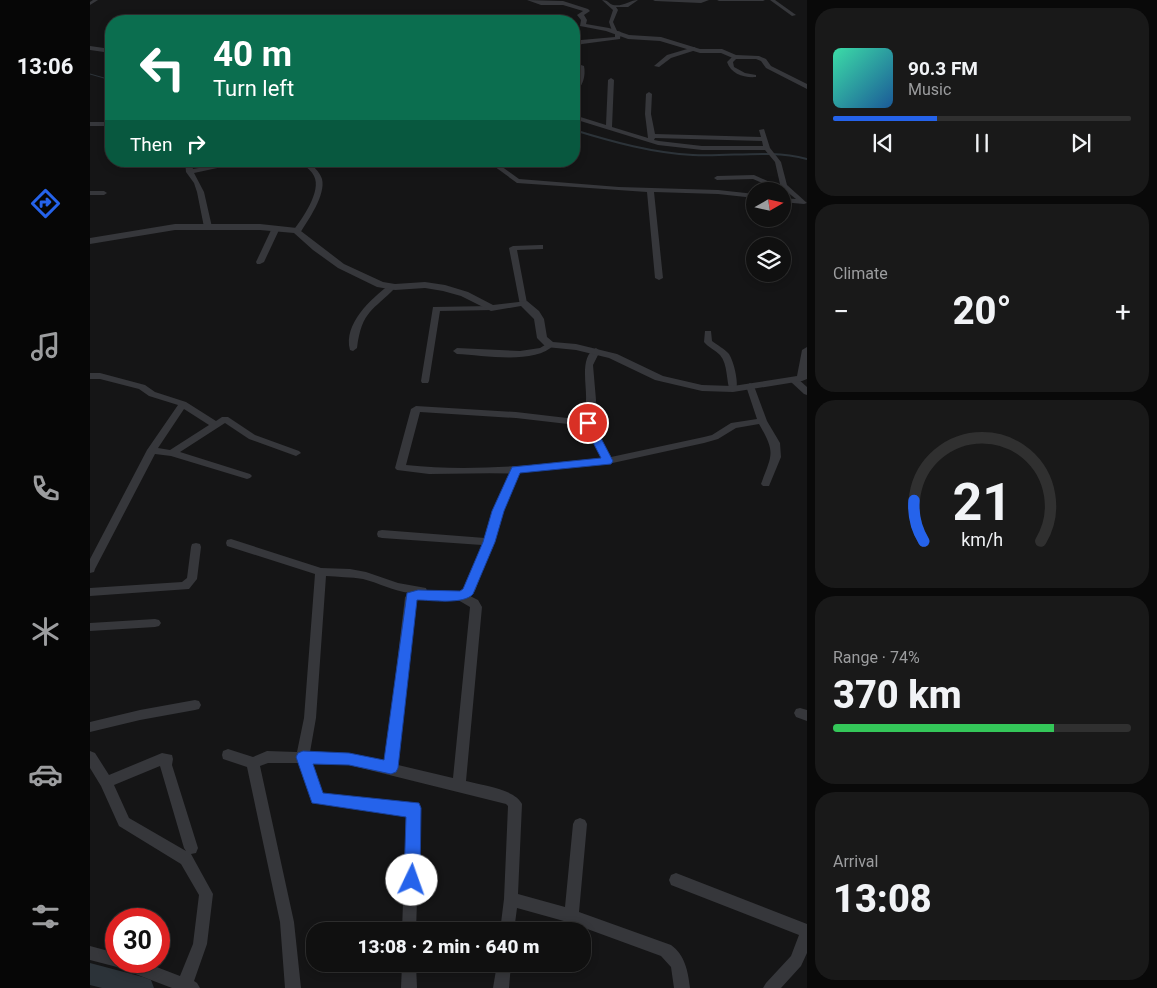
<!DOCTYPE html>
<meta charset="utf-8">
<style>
:root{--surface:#101010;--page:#191919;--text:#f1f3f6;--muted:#9c9d9f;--line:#303030;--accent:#2563eb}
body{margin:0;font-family:Roboto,sans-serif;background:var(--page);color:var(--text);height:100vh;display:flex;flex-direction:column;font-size:19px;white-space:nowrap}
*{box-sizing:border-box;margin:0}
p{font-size:16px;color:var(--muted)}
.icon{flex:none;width:28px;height:28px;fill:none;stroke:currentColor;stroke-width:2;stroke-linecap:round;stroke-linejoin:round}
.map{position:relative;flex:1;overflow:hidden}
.panel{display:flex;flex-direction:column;gap:8px;padding:8px;background:#090909;width:350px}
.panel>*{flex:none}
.banner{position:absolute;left:15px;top:15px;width:475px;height:152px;border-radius:20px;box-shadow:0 2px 8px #0003,0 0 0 1px var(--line);background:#0b6e4f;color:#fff;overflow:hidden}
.needle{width:32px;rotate:81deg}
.tools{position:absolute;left:656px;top:182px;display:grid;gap:10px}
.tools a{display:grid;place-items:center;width:45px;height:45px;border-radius:50%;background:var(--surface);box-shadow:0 2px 8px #0003,0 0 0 1px var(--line);font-size:25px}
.speed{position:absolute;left:15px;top:908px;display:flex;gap:10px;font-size:25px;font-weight:700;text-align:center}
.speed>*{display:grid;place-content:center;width:65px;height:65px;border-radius:50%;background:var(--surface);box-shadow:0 2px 8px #0003,0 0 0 1px var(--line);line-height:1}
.speed .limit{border:8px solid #d22;background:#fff;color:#111}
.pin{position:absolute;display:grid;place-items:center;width:42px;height:42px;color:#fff;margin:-21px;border:2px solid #fff;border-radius:50%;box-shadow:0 1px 5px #0007}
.me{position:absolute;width:55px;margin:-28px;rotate:3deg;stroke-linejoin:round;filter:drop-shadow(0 0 4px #0008)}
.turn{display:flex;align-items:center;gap:18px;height:105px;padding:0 25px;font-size:22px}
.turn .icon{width:65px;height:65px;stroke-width:2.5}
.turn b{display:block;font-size:35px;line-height:42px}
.then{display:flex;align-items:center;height:48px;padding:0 25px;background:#0003;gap:10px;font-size:19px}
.big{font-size:38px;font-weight:800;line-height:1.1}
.panel .card{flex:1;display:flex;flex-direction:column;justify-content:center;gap:8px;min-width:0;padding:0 18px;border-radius:20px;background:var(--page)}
.panel .dial{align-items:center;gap:0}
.dial svg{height:130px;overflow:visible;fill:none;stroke:var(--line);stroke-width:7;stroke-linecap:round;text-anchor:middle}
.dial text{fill:var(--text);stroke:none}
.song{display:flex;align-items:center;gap:15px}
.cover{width:60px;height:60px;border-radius:8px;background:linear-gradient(135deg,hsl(160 70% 55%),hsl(210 70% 35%))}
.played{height:5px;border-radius:2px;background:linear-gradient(90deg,var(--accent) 35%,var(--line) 35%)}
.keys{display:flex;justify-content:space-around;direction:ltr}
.heat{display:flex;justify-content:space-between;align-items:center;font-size:28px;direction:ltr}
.charge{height:8px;border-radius:4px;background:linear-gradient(90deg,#34c759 74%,var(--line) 0)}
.trip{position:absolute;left:216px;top:922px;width:285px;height:50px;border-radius:20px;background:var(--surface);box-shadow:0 2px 8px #0003,0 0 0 1px var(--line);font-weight:800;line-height:50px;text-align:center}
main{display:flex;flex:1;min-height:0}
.dock{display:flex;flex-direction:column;width:90px;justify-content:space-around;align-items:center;background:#060606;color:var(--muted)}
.dock .icon{width:35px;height:35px}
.dock .selected{color:var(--accent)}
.dock b{font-size:22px;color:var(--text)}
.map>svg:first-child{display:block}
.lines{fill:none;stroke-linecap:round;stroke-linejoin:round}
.stream-far1{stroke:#2c3339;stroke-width:1}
.stream{stroke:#2c3339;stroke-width:2}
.river{fill:#2c3339;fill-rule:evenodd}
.minor{fill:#36373b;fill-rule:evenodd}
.tertiary{fill:#36373b;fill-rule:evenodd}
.route{fill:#2563eb;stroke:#184099}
</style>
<main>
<nav class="dock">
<b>13:06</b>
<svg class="icon selected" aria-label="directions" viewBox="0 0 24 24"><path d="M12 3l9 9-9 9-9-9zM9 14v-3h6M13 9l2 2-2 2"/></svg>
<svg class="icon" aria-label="music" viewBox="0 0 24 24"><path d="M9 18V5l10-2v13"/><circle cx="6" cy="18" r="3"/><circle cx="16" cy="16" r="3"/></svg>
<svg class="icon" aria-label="phone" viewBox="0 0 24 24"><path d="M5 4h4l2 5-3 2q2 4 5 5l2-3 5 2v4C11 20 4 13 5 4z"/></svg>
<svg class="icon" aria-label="climate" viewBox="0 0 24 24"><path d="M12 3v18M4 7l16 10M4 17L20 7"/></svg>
<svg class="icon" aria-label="car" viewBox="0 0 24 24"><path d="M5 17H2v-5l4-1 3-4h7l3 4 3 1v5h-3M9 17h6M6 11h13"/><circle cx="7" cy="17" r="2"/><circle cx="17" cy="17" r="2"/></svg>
<svg class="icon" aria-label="filters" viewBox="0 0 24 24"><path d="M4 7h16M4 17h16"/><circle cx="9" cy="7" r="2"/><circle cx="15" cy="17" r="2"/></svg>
</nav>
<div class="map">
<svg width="717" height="988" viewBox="0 0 717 988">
<rect width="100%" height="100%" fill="#151516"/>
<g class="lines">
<polyline class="stream-far1" points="0,74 21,80"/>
<path class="stream" d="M484,130C523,142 563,153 603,155C642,157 679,149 717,159"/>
<polygon class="river" points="0,963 53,977 61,980 64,988 12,988 0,985"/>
<g class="minor">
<polygon points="3,0 8,0 0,5 0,2"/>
<path d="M512,0C518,0 518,3 523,5C533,7 540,0 548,0L538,7H526L528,10L523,22L527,31L531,32L530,39L492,44L484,47V43L491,40L525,37V32L522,31L519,22L523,10Z"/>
<polygon points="563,0 619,0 611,3 565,1"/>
<polygon points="627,0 675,0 673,1 629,1"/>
<polygon points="680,0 685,0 706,15 702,16"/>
<polygon points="0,46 21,49 21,53 0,50"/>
<polygon points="604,47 607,49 606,50 581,58 569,67 564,66 577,55"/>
<path d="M643,56L648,57L643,62L644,67L655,73L666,75V77C654,78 641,74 637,62Z"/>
<path d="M484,58L488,64L494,66C496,76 493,87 484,93C484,86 490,77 489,68L484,66Z"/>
<path d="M521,78L524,80L522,127L558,138L555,114L556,94L559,92L562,94L561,114L565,134L671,137L669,130L674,129L680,148L691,162L697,185L717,203L714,204L692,202V198L706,199L692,188L679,186L663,179L627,180L624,178L627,176L664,175L682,183L690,184L685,162L675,150H612L568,145L484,119V115L516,125L518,80ZM565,138L672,141L673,146H612L569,141L564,140Z"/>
<rect x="0" y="122" width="21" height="4"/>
<polygon points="95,161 101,161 103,169 143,162 146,164 104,173 114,192 122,227 121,229 114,227 107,192 104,183 96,172"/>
<path d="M210,161H217C223,166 230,172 232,179C236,195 218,220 210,233H207L203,231C212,219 232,191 224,176C221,170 215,166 210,161Z"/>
<polygon points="397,161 404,161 429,179 529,187 628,190 665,194 665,198 628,194 564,192 573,278 569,280 565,278 557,192 427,183"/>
<polygon points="0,191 14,191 17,193 14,195 0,195"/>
<polygon points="182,228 189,230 174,262 170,264 167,264 166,262"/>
<polygon points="450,245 453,245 453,249 427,250 437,303 433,305 430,305 419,248 423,246"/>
<path d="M299,285H302L306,287C283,311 272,310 267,348L263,351L260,350C253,324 281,299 299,285Z"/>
<polygon points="401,306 405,308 404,310 350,311 339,381 338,383 332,383 331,381 343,307"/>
<path d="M615,331H621L622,341C627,345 635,349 639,354C644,362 649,383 646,391H640C636,381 638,364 630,355C625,350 618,347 614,342Z"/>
<path d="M460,342L464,345C445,365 393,355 367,354L363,351L367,348L430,351L450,348Z"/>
<path d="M506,348L510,351L503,365L506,400L503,423L521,457L614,437L622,435L641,423L667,419L656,386L660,383L664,386L677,421L690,443L691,457L679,486H673L671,484C682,454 686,453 669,424L646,428L628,439L614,443L518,464L429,472C413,511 400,552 385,591L380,596L388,600L392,607L376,781C391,785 425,789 432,804L428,894L475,907L483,824L485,820L490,818L495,820L497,824L489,912L581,945C595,955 598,971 600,988H584L581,967L571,956L481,923L427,908L424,931H410L414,899L418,806L416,804L259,765L222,764L233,794L316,804L323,802L328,804L330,808L326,931H312L316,816L223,803L209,763H178L170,766L204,922L211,988H195L190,922L157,767L133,759L132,755L133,751L138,749L163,757L177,751L207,752L214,718L225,574L137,546L136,543L137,540L141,539L231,568L260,569L276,572L308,583L336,588L337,591L368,592L375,588L392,545L292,538L288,537L287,534L288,531L292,530L395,538L403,511L420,473L339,474L307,470L305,468L321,409L326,406L426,412L494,420C495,413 496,406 496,400C497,385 489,356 506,348ZM330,412L426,418L495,426L512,458C447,465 381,472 316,465ZM236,576C248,577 261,577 273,579C289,583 303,591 320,593L315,597L295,762L259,753L220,752L226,718ZM326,600H368L380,607L363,778L308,765Z"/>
<path d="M0,373H10L55,385L65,392L96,402L126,421L132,417H138L165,435L209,451L211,453L206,456L159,439L135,423L90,452L160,474L162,476L160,478L157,479L81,456L65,454L5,569L4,572L0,573V559L57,450L88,405L59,396L49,389L10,379H0ZM94,409L119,425L80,450L68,448Z"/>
<polygon points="704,377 707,378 717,387 717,395 714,394 701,382 700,380"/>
<polygon points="106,543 110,544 111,547 107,579 99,589 0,596 0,588 92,582 97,578 101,547 102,544"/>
<polygon points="65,619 69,620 71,623 69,626 65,627 0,631 0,623"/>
<polygon points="105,700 109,701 111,705 109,709 105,710 50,720 0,732 0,722 50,710"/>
<polygon points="710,708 717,710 717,721 706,717 704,713 706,709"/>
<path d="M0,751L5,753L19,775L72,753L82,755L83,759L82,765L108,848L106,853L101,854L123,894L117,944L104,981L107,983L110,988H82L27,967L0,960V946L26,953V961H51L90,976L103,944L109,895L91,864L29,826L11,786L0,768ZM70,766L94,848L96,851L39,818L24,785Z"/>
<polygon points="586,873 717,924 717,953 711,966 691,988 673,988 676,983 701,956 709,935 581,885 579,880 581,875"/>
<polygon points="312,964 326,964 327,988 311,988"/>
<polygon points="407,964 421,964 419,988 403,988"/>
</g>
<g class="tertiary">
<polygon points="437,0 473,1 498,9 500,11 494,15 497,20 496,24 519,28 539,35 571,37 610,49 632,49 646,55 669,56 676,59 681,66 717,84 717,89 676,68 671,61 666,59 645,59 631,53 610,53 570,41 538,39 516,31 490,26 491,20 487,15 493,11 473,5 451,5"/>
<polygon points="85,224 170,224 207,228 254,264 293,282 305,284 335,282 355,285 378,292 403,305 437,301 449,311 454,319 457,337 463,342 486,344 527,354 573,376 612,385 643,386 707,376 712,350 717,347 717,379 712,381 643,392 612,391 565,380 519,358 486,350 456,347 447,338 444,319 431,306 401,311 371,296 353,291 335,288 305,290 287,287 248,268 223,250 204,233 170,230 85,230 0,244 0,238"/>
</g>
</g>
<path class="route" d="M498,419L503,423L523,461L521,464L430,473L414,511L405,542L383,594C374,605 341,600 327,600L308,768L306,772L301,774L259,765L223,764L233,793L329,803L331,808L330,880L327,885L322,888L316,885L314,880L316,817L222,803L206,757L208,753L213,751L259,753L294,760L317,593L328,590L370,591L373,589L393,542L402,511L422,467L511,458L493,423Z"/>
</svg>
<div class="tools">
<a><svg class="needle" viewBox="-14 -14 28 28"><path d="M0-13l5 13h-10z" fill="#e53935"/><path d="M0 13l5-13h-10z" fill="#9c9d9f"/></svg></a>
<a><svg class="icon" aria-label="layers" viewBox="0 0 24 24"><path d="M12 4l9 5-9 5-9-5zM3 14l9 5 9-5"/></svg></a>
</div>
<div class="speed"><div class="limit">30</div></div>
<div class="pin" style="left:498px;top:423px;background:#d93025"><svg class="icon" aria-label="arrive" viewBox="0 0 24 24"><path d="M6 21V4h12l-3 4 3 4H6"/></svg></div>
<svg class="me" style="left:322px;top:880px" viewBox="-20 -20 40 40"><circle r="19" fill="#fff"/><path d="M0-13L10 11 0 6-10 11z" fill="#2563eb"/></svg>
<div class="trip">13:08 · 2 min · 640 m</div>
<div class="banner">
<div class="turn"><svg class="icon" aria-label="left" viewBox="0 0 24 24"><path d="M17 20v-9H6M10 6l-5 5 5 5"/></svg><div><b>40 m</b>Turn left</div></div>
<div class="then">Then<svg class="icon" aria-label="right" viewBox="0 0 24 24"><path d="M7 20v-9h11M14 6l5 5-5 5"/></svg></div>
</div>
</div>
<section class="panel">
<div class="card">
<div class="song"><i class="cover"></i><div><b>90.3 FM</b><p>Music</p></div></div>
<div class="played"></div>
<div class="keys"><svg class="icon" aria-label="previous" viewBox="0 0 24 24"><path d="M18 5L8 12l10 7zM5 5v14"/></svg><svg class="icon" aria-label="pause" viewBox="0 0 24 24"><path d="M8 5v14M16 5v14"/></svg><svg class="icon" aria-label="next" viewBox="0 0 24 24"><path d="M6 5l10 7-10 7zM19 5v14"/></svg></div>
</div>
<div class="card"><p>Climate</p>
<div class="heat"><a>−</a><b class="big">20°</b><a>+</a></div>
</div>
<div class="card dial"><svg viewBox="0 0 100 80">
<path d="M14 69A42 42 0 1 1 86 69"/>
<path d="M14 69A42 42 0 0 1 8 44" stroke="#2563eb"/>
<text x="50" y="56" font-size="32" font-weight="700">21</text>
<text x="50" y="72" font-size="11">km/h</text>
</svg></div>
<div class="card"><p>Range · 74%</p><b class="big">370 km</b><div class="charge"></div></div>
<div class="card"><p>Arrival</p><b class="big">13:08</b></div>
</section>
</main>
